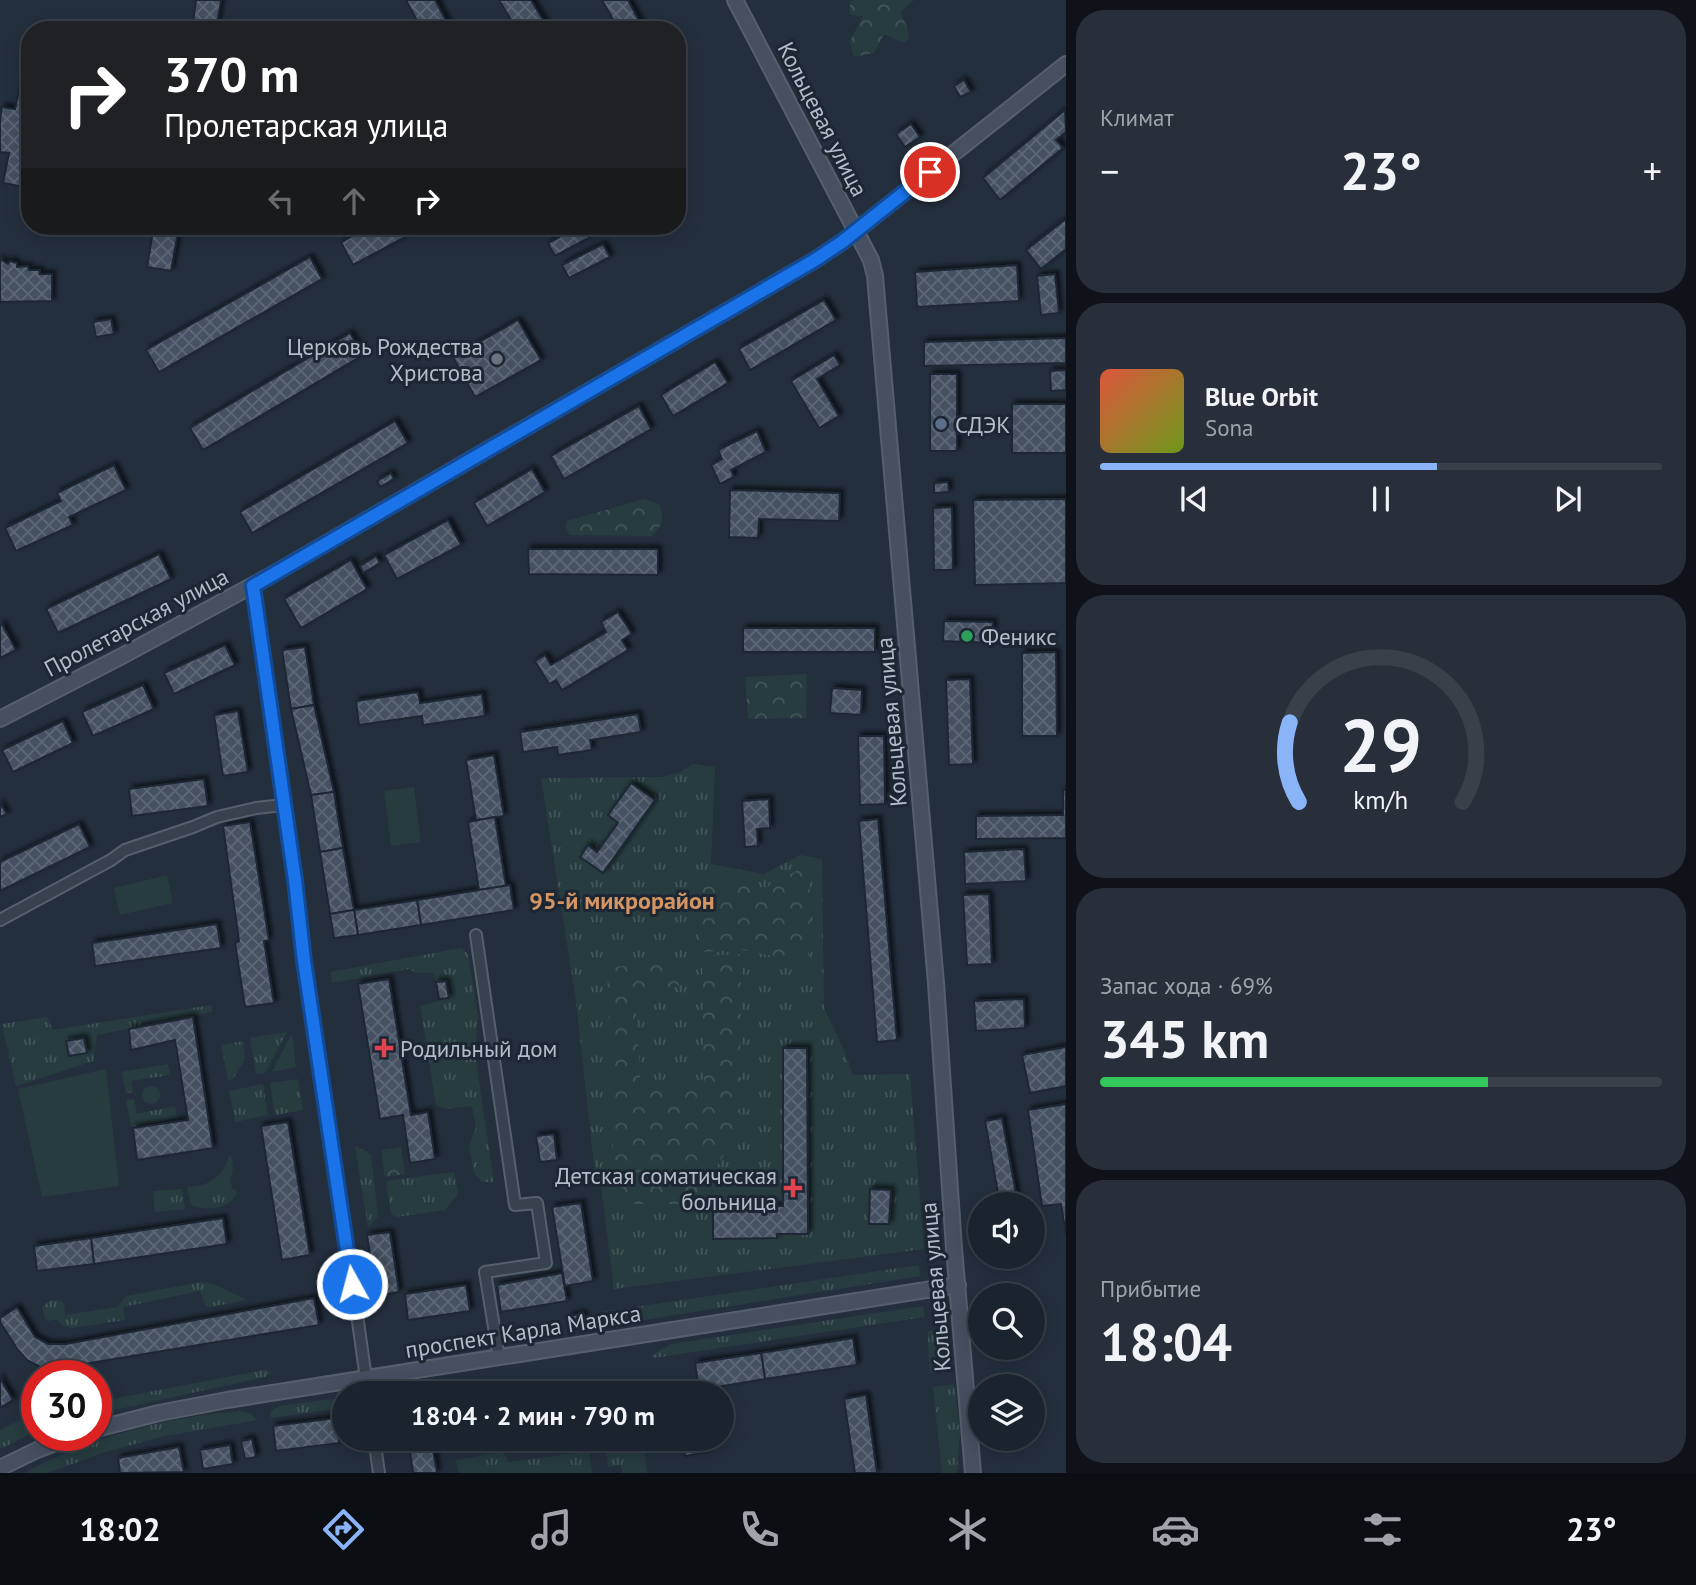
<!DOCTYPE html>
<html lang="ru">
<meta charset="utf-8">
<style>
:root{--surface:#1b232e;--page:#282f3a;--text:#f1f3f6;--muted:#a0a4aa;--line:#39404a;--accent:#8ab4f8}
body{margin:0;font-family:"PT Sans",sans-serif;background:var(--page);color:var(--text);height:100vh;display:flex;flex-direction:column;font-size:26px;white-space:nowrap}
*{box-sizing:border-box;margin:0}
p{font-size:23px;color:var(--muted)}
.icon{flex:none;width:38px;height:38px;fill:none;stroke:currentColor;stroke-width:2;stroke-linecap:round;stroke-linejoin:round}
.map{position:relative;flex:1;overflow:hidden}
.details{display:flex;flex-direction:column;gap:10px;padding:10px;background:#0f1319;width:630px}
.details>*{flex:none}
.banner{position:absolute;left:21px;top:21px;width:665px;height:214px;border-radius:28px;box-shadow:0 4px 18px #0003,0 0 0 2px var(--line);background:#202124;color:#fff;overflow:hidden}
.tools{position:absolute;left:968px;top:1192px;display:grid;gap:14px}
.tools a{display:grid;place-items:center;width:77px;height:77px;border-radius:50%;background:var(--surface);box-shadow:0 4px 18px #0003,0 0 0 2px var(--line);font-size:35px}
.speed{position:absolute;left:21px;top:1360px;display:flex;gap:14px;font-size:35px;font-weight:700;text-align:center}
.speed>*{display:grid;place-content:center;width:91px;height:91px;border-radius:50%;background:var(--surface);box-shadow:0 4px 18px #0003,0 0 0 2px var(--line);line-height:1}
.speed .limit{border:10px solid #d22;background:#fff;color:#111}
.pin{position:absolute;display:grid;place-items:center;width:60px;height:60px;color:#fff;margin:-30px;border:4px solid #fff;border-radius:50%;box-shadow:0 2px 7px #0007}
.me{position:absolute;width:77px;margin:-38px;rotate:353deg;stroke-linejoin:round;filter:drop-shadow(0 0 5px #0008)}
.turn{display:flex;align-items:center;gap:24px;height:147px;padding:0 28px;font-size:32px}
.turn .icon{width:91px;height:91px;stroke-width:2.5}
.turn b{display:block;font-size:49px;line-height:60px}
.lanes{display:flex;align-items:center;height:66px;padding:0 28px;background:#0003;justify-content:center;gap:35px;direction:ltr}
.lanes .off{opacity:.35}
.big{font-size:52px;font-weight:600;line-height:1.1}
.details .card{flex:1;display:flex;flex-direction:column;justify-content:center;gap:10px;min-width:0;padding:0 24px;border-radius:28px;background:var(--page)}
.details .dial{align-items:center;gap:0}
.dial svg{height:182px;overflow:visible;fill:none;stroke:var(--line);stroke-width:7;stroke-linecap:round;text-anchor:middle}
.dial text{fill:var(--text);stroke:none}
.song{display:flex;align-items:center;gap:21px}
.cover{width:84px;height:84px;border-radius:10px;background:linear-gradient(135deg,hsl(10 70% 55%),hsl(80 70% 35%))}
.played{height:7px;border-radius:4px;background:linear-gradient(90deg,var(--accent) 60%,var(--line) 60%)}
.keys{display:flex;justify-content:space-around;direction:ltr}
.heat{display:flex;justify-content:space-between;align-items:center;font-size:38px;direction:ltr}
.charge{height:10px;border-radius:5px;background:linear-gradient(90deg,#34c759 69%,var(--line) 0)}
.trip{position:absolute;left:332px;top:1381px;width:402px;height:70px;border-radius:35px;background:var(--surface);box-shadow:0 4px 18px #0003,0 0 0 2px var(--line);font-weight:600;line-height:70px;text-align:center}
.tab-bar{display:flex;height:112px;justify-content:space-around;align-items:center;background:#0b0e12;color:var(--muted)}
.tab-bar .icon{width:49px;height:49px}
.tab-bar .on{color:var(--accent)}
.tab-bar b{font-size:32px;color:var(--text)}
main{display:flex;flex:1;min-height:0}
.map>svg:first-child{display:block}
.grass{fill:url(#grass-tufts)}
.forest{fill:url(#forest-crowns)}
.pitch{fill:#263c3f}
.building{fill:url(#building-cross-hatch);stroke:#1f2835;stroke-width:2;filter:url(#shadow)}
.lines{fill:none;stroke-linecap:round;stroke-linejoin:round}
.street-casing{stroke:#565f6c;stroke-width:14}
.secondary-casing{stroke:#565f6c;stroke-width:18}
.street{stroke:#38414e;stroke-width:10}
.secondary{stroke:#465061;stroke-width:14}
.route-casing{stroke:#114b97;stroke-width:18}
.route{stroke:#1a73e8;stroke-width:12}
.worship-dot{fill:#6b7280;stroke:#1d2633;stroke-width:2.5}
.service-dot{fill:#5c6f8a;stroke:#1d2633;stroke-width:2.5}
.leisure-dot{fill:#2e9e5b;stroke:#1d2633;stroke-width:2.5}
.health-dot{fill:#e0444e;stroke:#1d2633;stroke-width:2.5}
.labels{text-anchor:middle;dominant-baseline:central;stroke-width:6;stroke-linejoin:round;paint-order:stroke}
.street-label{font-size:23px;fill:#b4bcc9;stroke:#1d2633}
.poi-label{font-size:23px;fill:#b4bcc9;stroke:#1d2633;text-anchor:start}
.neighbourhood-label{font-size:24px;font-weight:bold;fill:#d59563;stroke:#1d2633}
</style>
<main>
<div class="map">
<svg width="1066" height="1473" viewBox="0 0 1066 1473">
<defs>
<pattern id="grass-tufts" width="24" height="20" patternUnits="userSpaceOnUse" patternTransform="scale(1.75)"><rect width="24" height="20" fill="#263c3f"/><path d="M3 7l-1-3M5 7V3M7 7l1-3M15 17l-1-3M17 17v-4M19 17l1-3" fill="none" stroke="#435659"/></pattern>
<pattern id="forest-crowns" width="20" height="18" patternUnits="userSpaceOnUse" patternTransform="scale(1.75)"><rect width="20" height="18" fill="#263c3f"/><path d="M2 6a3 3 0 1 1 6 0M12 15a3 3 0 1 1 6 0" fill="none" stroke="#435659"/></pattern>
<pattern id="building-cross-hatch" width="8" height="8" patternUnits="userSpaceOnUse" patternTransform="scale(1.75)"><rect width="8" height="8" fill="#455162"/><path d="M0 0l8 8M0 8l8-8" fill="none" stroke="#5d6877"/></pattern>
<filter id="shadow"><feDropShadow dx="3.5" dy="-3.5" stdDeviation="2" flood-color="#0009"/></filter>
</defs>
<rect width="100%" height="100%" fill="#242f3e"/>
<g class="grass">
<polygon points="692,764 715,767 711,864 764,874 800,855 822,859 824,1008 844,1050 853,1075 910,1074 924,1249 614,1289 601,1186 595,1175 576,1001 541,778 663,777 679,773"/>
<polygon points="461,948 468,954 478,1016 475,1054 494,1182 482,1182 474,1173 469,1146 476,1128 472,1106 446,1109 436,1105 420,1006 449,998 446,981 436,982 433,973 416,973 409,969 332,983 330,972"/>
<polygon points="211,1005 212,1012 97,1035 93,1061 16,1086 2,1024 47,1017 53,1030"/>
<polygon points="287,1032 265,1073 256,1074 250,1038"/>
<polygon points="292,1033 296,1067 272,1072"/>
<polygon points="243,1041 245,1059 233,1079 228,1080 221,1045"/>
<polygon points="168,1064 170,1075 131,1081 133,1092 126,1094 122,1072"/>
<polygon points="298,1079 303,1110 275,1115 270,1083"/>
<polygon points="263,1084 268,1115 235,1122 229,1091"/>
<circle cx="151" cy="1095" r="9"/>
<polygon points="134,1099 137,1114 175,1106 177,1118 131,1127 126,1100"/>
<polygon points="355,1146 371,1154 378,1216 368,1228"/>
<path d="M230,1155C234,1163 234,1170 230,1178L232,1189L237,1191C233,1210 205,1211 191,1205L187,1187C212,1186 221,1177 230,1155Z"/>
<polygon points="454,1172 458,1194 445,1210 397,1217 391,1214 386,1181"/>
<polygon points="182,1189 185,1209 155,1212 153,1191"/>
<polygon points="919,1265 920,1276 618,1324 602,1321 601,1312"/>
<path d="M201,1282L214,1284L247,1300L210,1307L206,1306L200,1291L123,1307L125,1320L72,1328L64,1326L56,1319L49,1321L45,1318L42,1308C46,1301 57,1297 64,1303L65,1315L118,1307L126,1296Z"/>
<polygon points="923,1306 925,1317 653,1358 652,1355 671,1344"/>
<polygon points="948,1328 953,1371 930,1373 928,1346 928,1331"/>
<polygon points="264,1370 272,1372 265,1377 96,1414 96,1402"/>
<polygon points="954,1384 960,1431 957,1473 942,1473 933,1387"/>
<polygon points="340,1398 345,1401 345,1405 342,1408 271,1418 270,1412 279,1406"/>
<path d="M242,1411L251,1414L257,1420L165,1436L105,1452L48,1473H25C88,1438 169,1416 242,1411Z"/>
<polygon points="37,1414 37,1431 0,1449 0,1430 29,1415"/>
<polygon points="587,1439 592,1473 459,1473 456,1460 503,1452 509,1462 570,1454 569,1440"/>
<polygon points="605,1439 643,1439 647,1473 622,1473 621,1465 608,1467"/>
</g>
<g class="forest">
<polygon points="853,0 914,0 900,12 907,27 909,39 903,43 884,34 874,53 854,57 850,41 863,16 850,15 850,2"/>
<path d="M644,499L659,504C664,517 663,526 652,536L570,535L566,529L567,521Z"/>
<polygon points="807,674 806,718 748,719 745,677"/>
<polygon points="802,868 810,871 809,963 742,950 701,952 699,874 765,888"/>
<polygon points="741,954 740,1128 694,1204 629,1204 614,1173 607,967 678,963 679,985 635,995 641,1087 704,1086 702,956"/>
<polygon points="401,1147 405,1174 385,1177 381,1150"/>
</g>
<g class="pitch">
<polygon points="414,787 421,842 391,846 384,791"/>
<polygon points="167,875 173,903 120,915 114,888"/>
<polygon points="106,1069 119,1186 42,1197 18,1089"/>
</g>
<g class="building">
<polygon points="196,0 221,0 216,30 192,30"/>
<polygon points="406,0 435,0 451,30 422,30"/>
<polygon points="499,0 531,0 549,30 517,30"/>
<polygon points="602,0 628,0 644,30 619,30"/>
<polygon points="964,80 971,92 960,97 954,86"/>
<polygon points="20,84 30,86 30,188 3,183 9,153 0,152 0,120 2,107 15,109"/>
<polygon points="1065,110 1066,132 1056,140 1063,148 1000,200 983,178"/>
<polygon points="911,124 920,137 905,147 896,134"/>
<polygon points="1066,219 1066,249 1041,269 1026,250"/>
<polygon points="154,226 179,226 171,271 147,267"/>
<polygon points="371,226 426,226 353,265 341,242"/>
<polygon points="580,226 595,226 598,233 555,256 548,243"/>
<polygon points="603,244 610,257 569,278 562,265"/>
<polygon points="310,257 322,279 159,372 146,350"/>
<polygon points="0,259 8,264 10,261 17,263 17,267 28,266 29,270 40,270 40,274 52,274 52,301 0,302"/>
<polygon points="1017,265 1019,301 917,307 915,272"/>
<polygon points="1055,274 1059,313 1041,315 1037,276"/>
<polygon points="824,300 836,320 750,370 739,349"/>
<polygon points="111,319 114,334 96,337 93,322"/>
<polygon points="518,320 541,360 475,397 453,357"/>
<polygon points="350,333 363,355 203,450 190,428"/>
<polygon points="1066,338 1066,363 924,366 924,342"/>
<polygon points="834,355 840,365 817,379 839,416 819,428 791,381"/>
<polygon points="715,362 728,383 673,416 661,395"/>
<polygon points="1066,370 1066,390 1051,391 1050,371"/>
<rect x="930" y="374" width="27" height="77"/>
<rect x="1012" y="404" width="54" height="49"/>
<polygon points="639,406 651,429 564,479 551,456"/>
<polygon points="395,421 408,443 252,533 240,512"/>
<polygon points="757,431 766,452 731,470 734,477 720,484 711,465 722,459 718,450"/>
<polygon points="114,465 126,490 69,517 73,525 16,551 5,528 61,501 57,493"/>
<polygon points="532,469 545,492 487,526 474,503"/>
<polygon points="391,473 394,479 380,487 377,481"/>
<polygon points="948,482 949,492 934,493 934,483"/>
<polygon points="730,490 840,493 839,521 759,519 758,538 729,537"/>
<polygon points="1066,499 1066,583 975,585 973,500"/>
<polygon points="952,507 953,570 934,570 933,508"/>
<polygon points="448,520 461,545 397,579 384,555"/>
<polygon points="528,549 658,549 658,575 529,574"/>
<polygon points="159,554 171,579 58,633 46,609"/>
<polygon points="376,556 380,563 363,573 360,566"/>
<polygon points="351,560 367,589 301,628 284,599"/>
<polygon points="618,612 632,634 622,640 628,650 562,690 556,680 549,684 535,661 545,655 551,665 606,632 601,622"/>
<polygon points="944,621 993,622 992,643 943,641"/>
<polygon points="2,624 16,650 0,658 0,625"/>
<rect x="743" y="628" width="132" height="24"/>
<polygon points="225,645 235,665 174,694 164,673"/>
<polygon points="305,647 314,705 291,709 282,650"/>
<polygon points="1056,652 1057,736 1022,736 1022,653"/>
<polygon points="970,679 973,764 949,765 946,680"/>
<polygon points="143,685 154,709 93,736 82,712"/>
<polygon points="832,688 862,690 861,715 830,713"/>
<polygon points="418,692 420,703 482,694 485,716 423,725 422,716 359,725 356,701"/>
<polygon points="314,705 334,792 311,795 291,709"/>
<polygon points="238,711 248,772 223,776 214,715"/>
<polygon points="638,714 641,732 590,740 592,750 558,755 557,747 523,752 520,732"/>
<polygon points="63,721 73,743 13,772 2,750"/>
<polygon points="858,736 884,736 885,804 860,805"/>
<polygon points="494,755 504,816 476,820 466,760"/>
<polygon points="204,779 208,806 132,816 129,789"/>
<polygon points="631,783 655,800 603,873 580,857 588,845 597,852 618,823 608,815"/>
<polygon points="1063,790 1066,790 1066,838 976,839 976,816 1063,815"/>
<polygon points="334,792 343,848 320,852 311,795"/>
<polygon points="769,799 770,828 757,829 758,846 745,847 742,801"/>
<polygon points="0,803 7,814 0,817"/>
<polygon points="495,817 506,886 479,890 468,822"/>
<polygon points="878,819 897,1040 877,1042 859,821"/>
<polygon points="250,822 269,940 264,941 274,1003 245,1007 235,943 239,941 223,826"/>
<polygon points="79,824 90,847 0,891 0,862"/>
<polygon points="343,848 354,910 330,914 320,852"/>
<polygon points="1024,849 1026,881 965,884 964,852"/>
<polygon points="510,885 514,910 421,925 417,900"/>
<polygon points="989,894 992,964 967,965 963,895"/>
<polygon points="417,900 421,925 358,935 354,910"/>
<polygon points="354,910 358,935 334,938 330,914"/>
<polygon points="217,924 221,948 95,966 92,943"/>
<polygon points="389,979 411,1115 428,1112 435,1159 410,1163 403,1115 380,1119 358,984"/>
<polygon points="446,981 449,998 439,999 436,982"/>
<polygon points="1024,999 1025,1028 976,1031 974,1001"/>
<polygon points="193,1017 213,1148 137,1160 133,1128 188,1120 175,1040 131,1050 129,1029"/>
<polygon points="84,1038 87,1053 69,1056 66,1041"/>
<polygon points="1066,1047 1066,1086 1030,1093 1022,1055"/>
<polygon points="783,1048 807,1048 808,1234 777,1234 777,1238 713,1239 713,1206 783,1206"/>
<polygon points="1066,1104 1066,1235 1061,1204 1042,1206 1028,1110"/>
<polygon points="1002,1118 1018,1204 1000,1204 985,1121"/>
<polygon points="288,1122 310,1255 282,1260 261,1126"/>
<polygon points="554,1134 557,1160 540,1162 536,1136"/>
<polygon points="870,1189 891,1190 889,1224 869,1224"/>
<polygon points="581,1203 593,1281 565,1286 552,1207"/>
<polygon points="223,1218 227,1244 94,1264 91,1238"/>
<polygon points="390,1232 399,1292 376,1296 367,1235"/>
<polygon points="91,1238 94,1264 37,1271 34,1246"/>
<polygon points="562,1273 567,1301 501,1312 497,1285"/>
<polygon points="466,1285 470,1311 408,1320 405,1294"/>
<polygon points="314,1298 319,1325 60,1368 40,1367 27,1360 18,1350 0,1322 0,1318 17,1307 35,1337 48,1344 66,1344"/>
<polygon points="583,1313 584,1320 571,1323 570,1316"/>
<polygon points="853,1338 857,1365 765,1379 761,1353"/>
<polygon points="761,1353 765,1379 699,1390 695,1363"/>
<polygon points="0,1378 13,1400 0,1408"/>
<polygon points="699,1388 699,1393 675,1393 675,1392"/>
<polygon points="866,1395 877,1473 855,1473 844,1399"/>
<polygon points="336,1418 339,1443 276,1451 273,1426"/>
<polygon points="408,1438 431,1438 437,1473 413,1473"/>
<polygon points="683,1438 706,1438 709,1452 685,1456"/>
<polygon points="252,1439 256,1457 245,1459 241,1441"/>
<polygon points="230,1445 233,1464 203,1469 200,1450"/>
<polygon points="179,1447 184,1472 120,1473 118,1458"/>
</g>
<g class="lines">
<defs>
<g id="street">
<polyline points="253,586 295,880 304,961 346,1236 368,1393"/>
<polyline points="0,920 111,860 125,850 193,827 217,817 256,808 284,805"/>
<polyline points="476,935 515,1205 537,1203 546,1263 485,1272 499,1358"/>
<polyline points="374,1438 379,1473"/>
</g>
<g id="secondary">
<polyline points="735,0 871,260 875,276 936,983 954,1248 973,1473"/>
<polyline points="0,719 122,656 268,577 815,260 842,242 1066,64"/>
<polyline points="96,1429 159,1413 227,1400 958,1285"/>
<polyline points="0,1468 37,1450 77,1435"/>
</g>
</defs>
<use href="#street" class="street-casing"/>
<use href="#secondary" class="secondary-casing"/>
<use href="#street" class="street"/>
<use href="#secondary" class="secondary"/>
</g>
<g class="lines">
<defs>
<polyline id="route" points="352,1284 304,961 295,880 253,586 815,260 842,242 930,172"/>
</defs>
<use href="#route" class="route-casing"/>
<use href="#route" class="route"/>
</g>
<circle class="worship-dot" cx="497" cy="359" r="7"/>
<circle class="service-dot" cx="941" cy="424" r="7"/>
<circle class="leisure-dot" cx="967" cy="636" r="7"/>
<g class="health-dot">
<path d="M380.5 1037.5h7v7h7v7h-7v7h-7v-7h-7v-7h7z"/>
<path d="M789.5 1177.5h7v7h7v7h-7v7h-7v-7h-7v-7h7z"/>
</g>
<g class="labels">
<g class="street-label">
<text transform="translate(823 119) rotate(63)">Кольцевая улица</text>
<text transform="translate(136 622) rotate(-28)">Пролетарская улица</text>
<text transform="translate(891 722) rotate(-95)">Кольцевая улица</text>
<text transform="translate(935 1287) rotate(-95)">Кольцевая улица</text>
<text transform="translate(523 1331) rotate(-9)">проспект Карла Маркса</text>
</g>
<g class="poi-label">
<text x="483" y="346" text-anchor="end">Церковь Рождества<tspan x="483" dy="26">Христова</tspan></text>
<text x="955" y="424">СДЭК</text>
<text x="981" y="636">Феникс</text>
<text x="400" y="1048">Родильный дом</text>
<text x="777" y="1175" text-anchor="end">Детская соматическая<tspan x="777" dy="26">больница</tspan></text>
</g>
<g class="neighbourhood-label">
<text x="622" y="900">95-й микрорайон</text>
</g>
</g>
</svg>
<div class="tools">
<a><svg class="icon" aria-label="sound" viewBox="0 0 24 24"><path d="M4 9h4l5-4v14l-5-4H4zM17 9q2 3 0 6"/></svg></a>
<a><svg class="icon" aria-label="search" viewBox="0 0 24 24"><circle cx="10" cy="10" r="6"/><path d="M15 15l6 6"/></svg></a>
<a><svg class="icon" aria-label="layers" viewBox="0 0 24 24"><path d="M12 4l9 5-9 5-9-5zM3 14l9 5 9-5"/></svg></a>
</div>
<div class="speed"><div class="limit">30</div></div>
<div class="pin" style="left:930px;top:172px;background:#d93025"><svg class="icon" aria-label="arrive" viewBox="0 0 24 24"><path d="M6 21V4h12l-3 4 3 4H6"/></svg></div>
<svg class="me" style="left:352px;top:1284px" viewBox="-20 -20 40 40"><circle r="17" fill="#1a73e8" stroke="#fff" stroke-width="3"/><path d="M0-11L8 9 0 5-8 9z" fill="#fff"/></svg>
<div class="trip">18:04 · 2 мин · 790 m</div>
<div class="banner">
<div class="turn"><svg class="icon" aria-label="right" viewBox="0 0 24 24"><path d="M7 20v-9h11M14 6l5 5-5 5"/></svg><div><b>370 m</b>Пролетарская улица</div></div>
<div class="lanes"><svg class="icon off" aria-label="left" viewBox="0 0 24 24"><path d="M17 20v-9H6M10 6l-5 5 5 5"/></svg><svg class="icon off" aria-label="ahead" viewBox="0 0 24 24"><path d="M12 20V5M6 11l6-6 6 6"/></svg><svg class="icon" aria-label="right" viewBox="0 0 24 24"><path d="M7 20v-9h11M14 6l5 5-5 5"/></svg></div>
</div>
</div>
<section class="details">
<div class="card"><p>Климат</p>
<div class="heat"><a>−</a><b class="big">23°</b><a>+</a></div>
</div>
<div class="card">
<div class="song"><i class="cover"></i><div><b>Blue Orbit</b><p>Sona</p></div></div>
<div class="played"></div>
<div class="keys"><svg class="icon" aria-label="previous" viewBox="0 0 24 24"><path d="M18 5L8 12l10 7zM5 5v14"/></svg><svg class="icon" aria-label="pause" viewBox="0 0 24 24"><path d="M8 5v14M16 5v14"/></svg><svg class="icon" aria-label="next" viewBox="0 0 24 24"><path d="M6 5l10 7-10 7zM19 5v14"/></svg></div>
</div>
<div class="card dial"><svg viewBox="0 0 100 80">
<path d="M14 69A42 42 0 1 1 86 69"/>
<path d="M14 69A42 42 0 0 1 10 34" stroke="#8ab4f8"/>
<text x="50" y="56" font-size="32" font-weight="700">29</text>
<text x="50" y="72" font-size="11">km/h</text>
</svg></div>
<div class="card"><p>Запас хода · 69%</p><b class="big">345 km</b><div class="charge"></div></div>
<div class="card"><p>Прибытие</p><b class="big">18:04</b></div>
</section>
</main>
<nav class="tab-bar">
<b>18:02</b>
<svg class="icon on" aria-label="directions" viewBox="0 0 24 24"><path d="M12 3l9 9-9 9-9-9zM9 14v-3h6M13 9l2 2-2 2"/></svg>
<svg class="icon" aria-label="music" viewBox="0 0 24 24"><path d="M9 18V5l10-2v13"/><circle cx="6" cy="18" r="3"/><circle cx="16" cy="16" r="3"/></svg>
<svg class="icon" aria-label="phone" viewBox="0 0 24 24"><path d="M5 4h4l2 5-3 2q2 4 5 5l2-3 5 2v4C11 20 4 13 5 4z"/></svg>
<svg class="icon" aria-label="climate" viewBox="0 0 24 24"><path d="M12 3v18M4 7l16 10M4 17L20 7"/></svg>
<svg class="icon" aria-label="car" viewBox="0 0 24 24"><path d="M5 17H2v-5l4-1 3-4h7l3 4 3 1v5h-3M9 17h6M6 11h13"/><circle cx="7" cy="17" r="2"/><circle cx="17" cy="17" r="2"/></svg>
<svg class="icon" aria-label="filters" viewBox="0 0 24 24"><path d="M4 7h16M4 17h16"/><circle cx="9" cy="7" r="2"/><circle cx="15" cy="17" r="2"/></svg>
<b>23°</b>
</nav>
